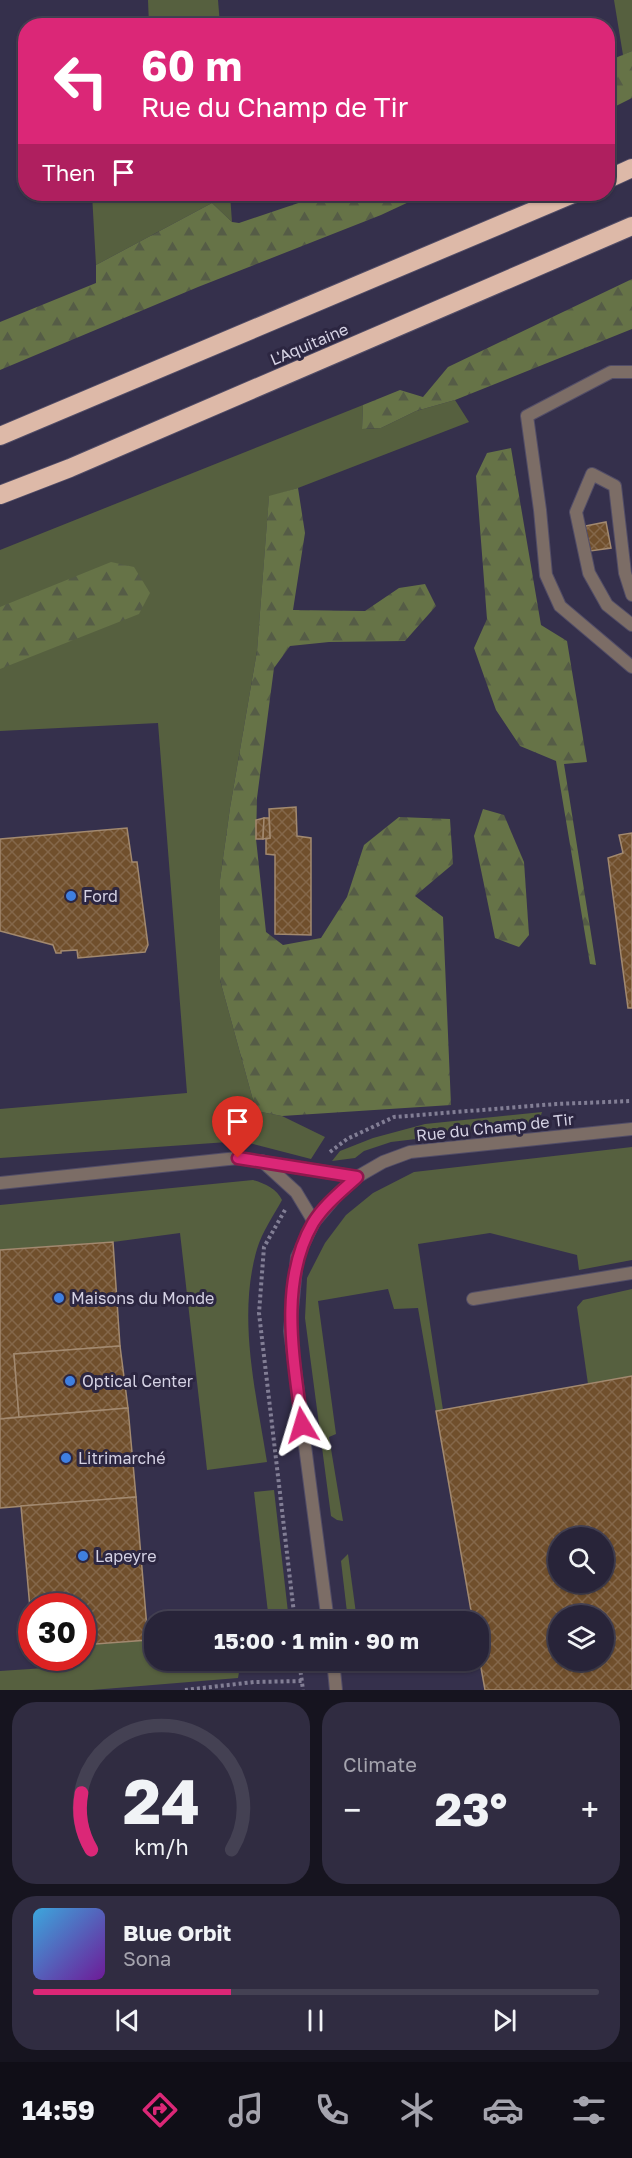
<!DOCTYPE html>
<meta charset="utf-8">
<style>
:root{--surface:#282439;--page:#302c41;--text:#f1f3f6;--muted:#a5a4ae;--line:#444153;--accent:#db2777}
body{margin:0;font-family:"Golos Text",sans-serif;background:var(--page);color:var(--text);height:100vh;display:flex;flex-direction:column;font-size:22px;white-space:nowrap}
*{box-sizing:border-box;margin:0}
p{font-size:20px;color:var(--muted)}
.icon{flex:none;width:33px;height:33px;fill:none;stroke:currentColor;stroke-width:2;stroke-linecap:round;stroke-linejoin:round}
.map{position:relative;height:1690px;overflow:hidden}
.panel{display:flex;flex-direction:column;gap:12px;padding:12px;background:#16141f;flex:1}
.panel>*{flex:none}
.top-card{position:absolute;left:18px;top:18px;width:597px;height:183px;border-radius:24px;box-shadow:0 2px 4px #0004,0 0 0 2px var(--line);background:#db2777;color:#fff;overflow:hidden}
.controls{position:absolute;left:548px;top:1527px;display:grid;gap:12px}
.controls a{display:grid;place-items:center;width:66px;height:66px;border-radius:50%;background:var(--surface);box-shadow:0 2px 4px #0004,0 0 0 2px var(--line);font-size:30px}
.speed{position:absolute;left:18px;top:1593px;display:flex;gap:12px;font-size:30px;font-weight:700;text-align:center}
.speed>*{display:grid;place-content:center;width:78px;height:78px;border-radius:50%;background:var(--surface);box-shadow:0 2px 4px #0004,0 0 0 2px var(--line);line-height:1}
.speed .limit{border:9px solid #d22;background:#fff;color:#111}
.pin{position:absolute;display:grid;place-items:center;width:51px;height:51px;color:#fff;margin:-62px -26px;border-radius:50% 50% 50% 0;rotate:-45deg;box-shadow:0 0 6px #0007}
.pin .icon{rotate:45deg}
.me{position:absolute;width:66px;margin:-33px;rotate:353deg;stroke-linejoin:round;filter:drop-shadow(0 0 4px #0008)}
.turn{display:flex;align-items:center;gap:21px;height:126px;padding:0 24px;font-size:27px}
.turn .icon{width:78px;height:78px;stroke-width:2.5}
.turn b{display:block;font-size:42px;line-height:51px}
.then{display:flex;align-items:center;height:57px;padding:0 24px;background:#0003;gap:12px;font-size:22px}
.big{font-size:45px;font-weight:700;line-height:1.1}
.panel .tile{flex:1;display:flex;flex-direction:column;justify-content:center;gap:9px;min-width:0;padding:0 21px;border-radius:24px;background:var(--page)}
.panel .dial{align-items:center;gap:0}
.dial svg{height:156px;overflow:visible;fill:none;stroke:var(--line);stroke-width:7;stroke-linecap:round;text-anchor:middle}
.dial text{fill:var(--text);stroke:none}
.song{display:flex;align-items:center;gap:18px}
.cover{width:72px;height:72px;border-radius:9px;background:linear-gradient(135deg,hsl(200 70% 55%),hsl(280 70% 35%))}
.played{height:6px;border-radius:3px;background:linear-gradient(90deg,var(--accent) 35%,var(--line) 35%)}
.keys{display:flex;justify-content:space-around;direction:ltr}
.heat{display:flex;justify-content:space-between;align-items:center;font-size:33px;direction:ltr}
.panel .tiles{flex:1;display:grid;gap:12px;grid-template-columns:1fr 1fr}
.tile:last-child{grid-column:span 2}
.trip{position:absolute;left:144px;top:1611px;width:345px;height:60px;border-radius:24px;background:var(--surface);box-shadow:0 2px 4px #0004,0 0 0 2px var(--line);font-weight:700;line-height:60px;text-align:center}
.dock{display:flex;height:96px;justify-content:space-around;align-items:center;background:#100e17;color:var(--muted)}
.dock .icon{width:42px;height:42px}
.dock .on{color:var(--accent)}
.dock b{font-size:27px;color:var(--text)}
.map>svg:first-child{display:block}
.green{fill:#56603f}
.forest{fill:url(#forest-firs)}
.building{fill:url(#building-cross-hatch);stroke:#a2896f;stroke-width:1.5;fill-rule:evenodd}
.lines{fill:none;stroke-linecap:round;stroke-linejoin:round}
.lane-casing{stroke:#524d67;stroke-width:14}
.street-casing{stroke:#524d67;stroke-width:14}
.highway-casing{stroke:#524d67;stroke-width:20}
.path{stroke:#827e95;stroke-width:4;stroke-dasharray:3 3;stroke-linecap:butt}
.lane{stroke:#7c6d66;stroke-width:12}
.street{stroke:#7c6d66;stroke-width:12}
.highway{stroke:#ddb9a8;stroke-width:18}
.route-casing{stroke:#8e194d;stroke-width:15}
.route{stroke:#db2777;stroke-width:10}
.shop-dot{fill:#3f7fe0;stroke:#2c2641;stroke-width:2}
.labels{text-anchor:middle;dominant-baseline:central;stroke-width:6;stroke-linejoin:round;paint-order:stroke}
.street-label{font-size:16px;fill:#d5d2e4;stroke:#2c2641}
.poi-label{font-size:16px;fill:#d5d2e4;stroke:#2c2641;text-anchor:start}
</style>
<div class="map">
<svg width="632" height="1690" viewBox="0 0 632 1690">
<defs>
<pattern id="forest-firs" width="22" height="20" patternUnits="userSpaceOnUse" patternTransform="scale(1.5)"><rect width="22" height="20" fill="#667347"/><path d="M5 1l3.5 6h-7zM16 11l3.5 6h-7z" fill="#555c46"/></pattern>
<pattern id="building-cross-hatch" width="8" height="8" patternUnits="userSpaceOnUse" patternTransform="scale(1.5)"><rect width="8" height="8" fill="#704f2c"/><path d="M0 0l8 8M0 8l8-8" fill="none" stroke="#84674a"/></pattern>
</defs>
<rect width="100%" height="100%" fill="#35304c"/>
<g class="green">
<polygon points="148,0 218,0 220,25 149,25"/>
<polygon points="614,0 632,0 632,51 623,55"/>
<polygon points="92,194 230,194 232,222 212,203 96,265"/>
<polygon points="455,400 469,422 298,488 269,497 257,651 230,808 220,880 220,980 256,1111 282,1116 325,1137 311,1159 242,1141 0,1158 0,1109 187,1093 158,723 0,731 0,550 363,405 362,429 381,428 416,411"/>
<polygon points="542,1112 539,1122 534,1125 391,1142 364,1151 355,1158 332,1161 340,1151 373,1138 425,1124"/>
<polygon points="632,1147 632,1260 579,1270 577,1255 490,1233 418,1244 443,1410 436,1411 418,1308 394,1309 388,1289 318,1301 336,1434 329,1437 343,1521 337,1520 331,1516 305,1318 307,1278 325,1243 346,1215 373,1193 414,1172"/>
<path d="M253,1180C264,1183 277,1189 282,1200C274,1215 262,1232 257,1249C237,1318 256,1392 267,1462L207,1470L180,1233L113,1242L0,1250V1205Z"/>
<polygon points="632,1289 632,1376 588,1384 577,1307 583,1300"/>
<polygon points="274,1490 289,1621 269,1621 254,1492"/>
<polygon points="348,1554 357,1621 348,1621 341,1561"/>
<polygon points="148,1640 150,1656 154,1656 154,1660 241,1661 238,1678 92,1690 0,1690 0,1671 45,1668 45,1658 82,1658 83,1645"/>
</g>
<g class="forest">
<polygon points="632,51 632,98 608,110 608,61"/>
<polygon points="325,194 426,194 381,215 198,287 0,370 0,322 96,283 96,265 212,203 232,222 239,223"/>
<polygon points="632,279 632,329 455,400 416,411 381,428 362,429 363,405 400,390 423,397 448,367"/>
<polygon points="511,448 541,625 567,641 587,762 564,764 596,965 590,964 556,761 520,746 496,710 474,648 487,619 476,476 487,453"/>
<polygon points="298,488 305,533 293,610 365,611 399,588 425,584 436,606 405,641 329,642 290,646 274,668 257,798 256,839 266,932 283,945 321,938 347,897 364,845 399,817 450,819 453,864 415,896 443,917 451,1105 282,1116 256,1111 220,980 220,880 230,808 257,651 269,496"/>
<polygon points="111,562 134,567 150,593 139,614 0,669 0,607"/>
<polygon points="483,809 504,815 524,862 529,935 519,947 495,938 474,836"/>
</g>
<g class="building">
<polygon points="606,522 611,548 590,551 585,526"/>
<polygon points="296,807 297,836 311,838 311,935 275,934 275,855 266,854 266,839 270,838 269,809"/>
<polygon points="264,818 263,839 256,839 256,820"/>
<polygon points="264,818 269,818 270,838 263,839"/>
<polygon points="127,828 132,862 137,862 148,945 145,952 78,958 77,950 61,951 61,953 56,953 53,945 0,931 0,839"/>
<polygon points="632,833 632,1008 628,1008 608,858 623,853 619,835"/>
<polygon points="113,1242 120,1346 14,1354 19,1417 0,1419 0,1250"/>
<polygon points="120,1346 128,1408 19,1417 14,1354"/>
<path d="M632,1376V1690H485L478,1651V1622H473L436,1411ZM558,1538H603V1582H558ZM558,1616H603V1660H558Z"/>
<polygon points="128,1408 136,1497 0,1508 0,1419"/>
<polygon points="136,1497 148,1640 82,1645 82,1606 32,1606 32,1631 21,1506"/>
</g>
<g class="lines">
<defs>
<g id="lane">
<polyline points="632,372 611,372 527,416 540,510 546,575 560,606 632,667"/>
<polyline points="632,595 625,573 615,486 592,474 576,512 589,573 607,605 632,625"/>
<polyline points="473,1299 632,1273"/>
</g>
<g id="street">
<polyline points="262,1161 296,1192 314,1222"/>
<polyline points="0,1183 238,1158 357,1177"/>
<polyline points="328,1622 290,1331 297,1257 314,1222 338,1194 357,1177 383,1162 410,1152 632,1129"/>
<polyline points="333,1660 336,1690"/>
</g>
<g id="highway">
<polyline points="608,179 632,168"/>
<polyline points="0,436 573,194"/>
<polyline points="0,495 70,468 632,226"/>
</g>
</defs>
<use href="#lane" class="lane-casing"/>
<use href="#street" class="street-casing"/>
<use href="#highway" class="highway-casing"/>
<g class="path">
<polyline points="330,1152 347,1139 394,1117 556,1104 632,1101"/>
<polyline points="285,1210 264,1247 259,1313 295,1622"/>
<polyline points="299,1660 303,1690"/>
<polyline points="185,1690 254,1682 302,1681"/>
</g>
<use href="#lane" class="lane"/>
<use href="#street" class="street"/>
<use href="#highway" class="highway"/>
</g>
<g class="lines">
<defs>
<path id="route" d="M238,1158L357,1177C342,1191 324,1205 313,1223C278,1283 294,1360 302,1425"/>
</defs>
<use href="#route" class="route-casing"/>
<use href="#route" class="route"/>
</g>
<g class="shop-dot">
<circle cx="71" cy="896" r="6"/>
<circle cx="59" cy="1298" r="6"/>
<circle cx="70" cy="1381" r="6"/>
<circle cx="66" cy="1458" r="6"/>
<circle cx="83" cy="1556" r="6"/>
</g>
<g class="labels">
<g class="street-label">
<text transform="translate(309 344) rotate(-23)">L'Aquitaine</text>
<text transform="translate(495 1127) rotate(-6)">Rue du Champ de Tir</text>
</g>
<g class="poi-label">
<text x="83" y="896">Ford</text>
<text x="71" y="1298">Maisons du Monde</text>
<text x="82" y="1381">Optical Center</text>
<text x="78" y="1458">Litrimarché</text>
<text x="95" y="1556">Lapeyre</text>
</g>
</g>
</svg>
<div class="controls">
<a><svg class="icon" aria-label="search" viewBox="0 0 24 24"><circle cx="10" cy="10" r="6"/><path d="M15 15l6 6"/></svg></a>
<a><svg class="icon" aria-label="layers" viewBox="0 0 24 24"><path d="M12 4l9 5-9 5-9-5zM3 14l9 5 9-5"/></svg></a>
</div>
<div class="speed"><div class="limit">30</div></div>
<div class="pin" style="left:238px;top:1158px;background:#d93025"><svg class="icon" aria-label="arrive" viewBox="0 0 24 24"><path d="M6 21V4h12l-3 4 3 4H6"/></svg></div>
<svg class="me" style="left:302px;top:1425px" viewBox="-20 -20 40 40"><path d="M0-17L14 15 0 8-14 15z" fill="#db2777" stroke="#fff" stroke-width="4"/></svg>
<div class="trip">15:00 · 1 min · 90 m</div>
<div class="top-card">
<div class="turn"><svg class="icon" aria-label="left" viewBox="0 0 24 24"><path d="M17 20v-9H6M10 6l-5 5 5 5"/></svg><div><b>60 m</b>Rue du Champ de Tir</div></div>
<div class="then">Then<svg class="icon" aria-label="arrive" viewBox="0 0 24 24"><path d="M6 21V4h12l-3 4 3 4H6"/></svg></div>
</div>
</div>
<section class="panel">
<div class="tiles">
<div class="tile dial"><svg viewBox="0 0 100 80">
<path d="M14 69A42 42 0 1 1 86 69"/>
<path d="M14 69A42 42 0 0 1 9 40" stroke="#db2777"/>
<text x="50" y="56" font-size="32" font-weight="700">24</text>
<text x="50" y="72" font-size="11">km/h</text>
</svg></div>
<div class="tile"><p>Climate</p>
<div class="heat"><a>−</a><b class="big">23°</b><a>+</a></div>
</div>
<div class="tile">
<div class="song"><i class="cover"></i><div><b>Blue Orbit</b><p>Sona</p></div></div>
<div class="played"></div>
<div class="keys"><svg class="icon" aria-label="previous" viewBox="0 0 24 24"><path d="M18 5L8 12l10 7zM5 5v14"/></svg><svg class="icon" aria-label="pause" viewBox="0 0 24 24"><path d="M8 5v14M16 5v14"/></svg><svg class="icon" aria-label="next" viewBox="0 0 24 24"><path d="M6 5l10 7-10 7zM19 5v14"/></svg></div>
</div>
</div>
</section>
<nav class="dock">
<b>14:59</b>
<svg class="icon on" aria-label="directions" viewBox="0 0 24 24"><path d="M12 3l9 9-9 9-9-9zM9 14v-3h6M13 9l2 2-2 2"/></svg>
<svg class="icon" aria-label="music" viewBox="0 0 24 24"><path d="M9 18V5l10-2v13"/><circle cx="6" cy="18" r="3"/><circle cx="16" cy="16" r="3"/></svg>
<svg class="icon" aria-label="phone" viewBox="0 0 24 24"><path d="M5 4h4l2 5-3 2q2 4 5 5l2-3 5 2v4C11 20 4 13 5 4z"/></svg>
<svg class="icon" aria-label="climate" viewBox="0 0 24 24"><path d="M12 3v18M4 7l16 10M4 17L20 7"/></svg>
<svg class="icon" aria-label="car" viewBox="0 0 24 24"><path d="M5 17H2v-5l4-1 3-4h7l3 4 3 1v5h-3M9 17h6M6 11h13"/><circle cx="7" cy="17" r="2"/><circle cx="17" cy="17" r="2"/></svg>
<svg class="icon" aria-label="filters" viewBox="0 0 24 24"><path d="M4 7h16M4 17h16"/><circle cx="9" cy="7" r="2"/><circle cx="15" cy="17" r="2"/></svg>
</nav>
